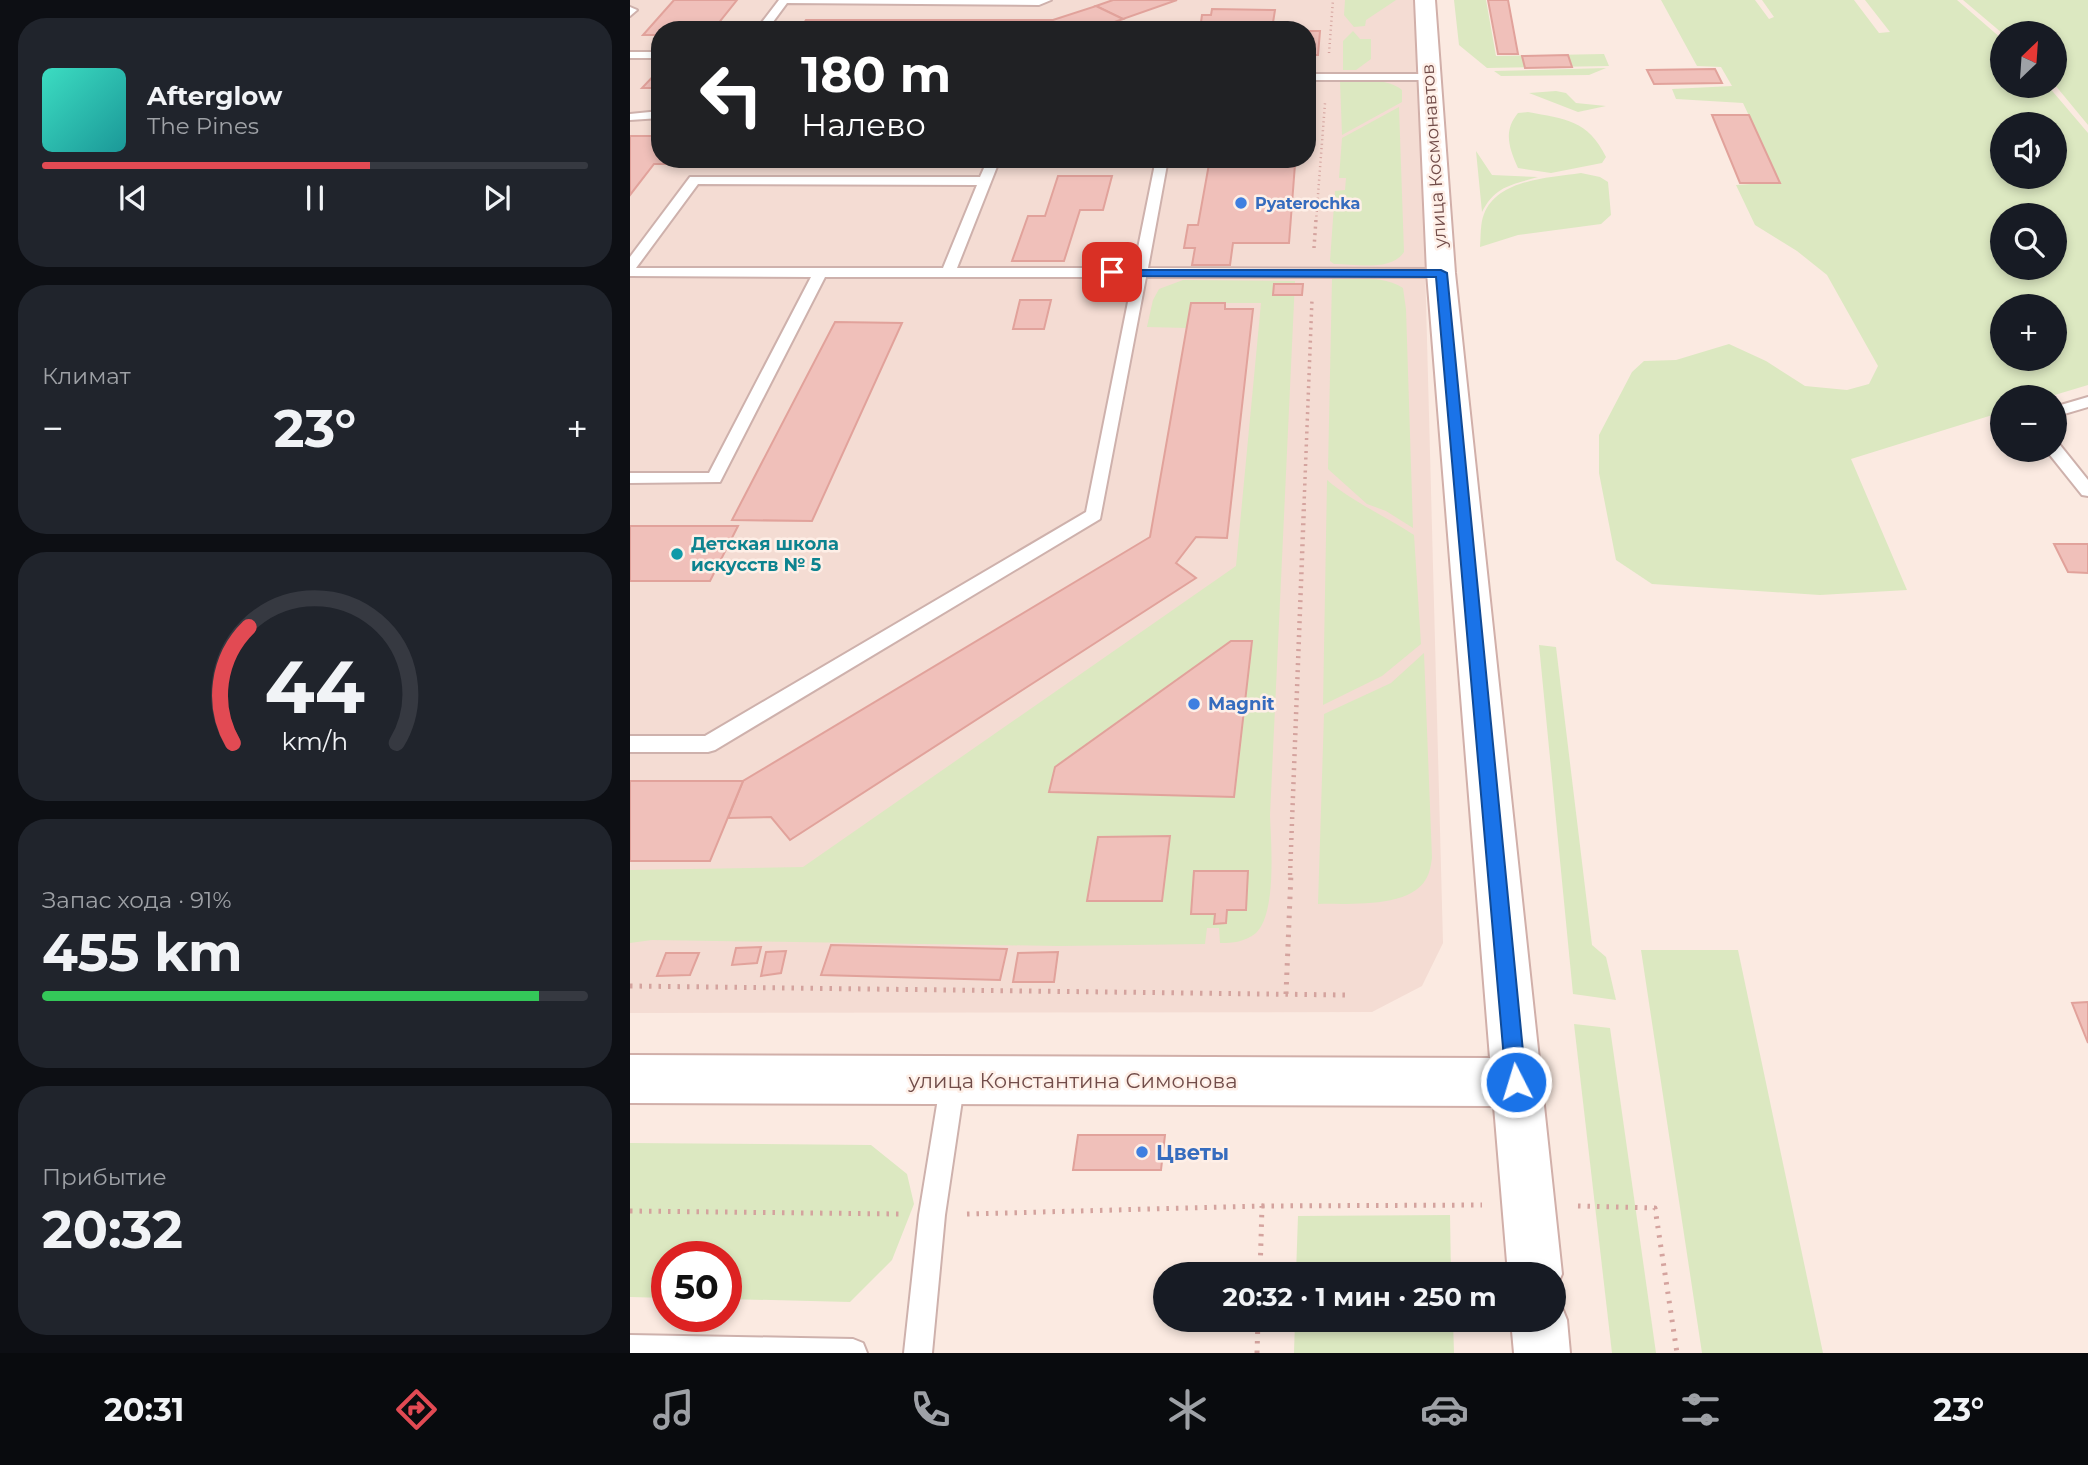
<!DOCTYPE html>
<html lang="ru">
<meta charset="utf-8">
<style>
:root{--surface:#171b24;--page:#20242c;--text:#f1f3f6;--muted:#9ea1a6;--line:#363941;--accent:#e24a53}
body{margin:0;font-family:Montserrat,sans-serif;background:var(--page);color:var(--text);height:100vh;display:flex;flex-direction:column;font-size:26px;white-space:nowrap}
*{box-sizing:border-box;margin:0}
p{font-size:23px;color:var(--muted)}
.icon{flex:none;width:38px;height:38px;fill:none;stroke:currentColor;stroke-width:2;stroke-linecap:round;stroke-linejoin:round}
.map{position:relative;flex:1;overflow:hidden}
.drawer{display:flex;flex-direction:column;gap:18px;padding:18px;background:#0d0f14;width:630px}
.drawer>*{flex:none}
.top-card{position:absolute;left:21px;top:21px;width:665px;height:147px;border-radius:28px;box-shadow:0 4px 10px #0003;background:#202124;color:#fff;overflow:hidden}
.needle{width:46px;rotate:25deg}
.buttons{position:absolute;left:1360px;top:21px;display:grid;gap:14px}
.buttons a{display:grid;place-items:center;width:77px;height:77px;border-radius:50%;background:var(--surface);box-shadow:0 4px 10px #0003;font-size:35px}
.speed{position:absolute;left:21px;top:1241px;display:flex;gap:14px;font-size:35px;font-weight:700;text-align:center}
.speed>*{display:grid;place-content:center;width:91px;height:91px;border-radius:50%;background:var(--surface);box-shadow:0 4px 10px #0003;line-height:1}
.speed .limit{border:10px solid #d22;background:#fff;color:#111}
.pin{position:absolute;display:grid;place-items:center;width:60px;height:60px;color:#fff;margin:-30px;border-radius:14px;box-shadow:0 4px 10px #0006}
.me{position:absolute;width:77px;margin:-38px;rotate:355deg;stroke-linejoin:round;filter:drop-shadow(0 0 5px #0008)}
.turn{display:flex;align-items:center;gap:24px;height:147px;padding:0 35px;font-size:32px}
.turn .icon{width:91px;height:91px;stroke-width:2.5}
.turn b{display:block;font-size:49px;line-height:60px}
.big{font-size:52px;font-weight:700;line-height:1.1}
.drawer .card{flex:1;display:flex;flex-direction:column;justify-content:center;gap:10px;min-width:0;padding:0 24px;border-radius:28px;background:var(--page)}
.drawer .dial{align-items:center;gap:0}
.dial svg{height:182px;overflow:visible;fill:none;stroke:var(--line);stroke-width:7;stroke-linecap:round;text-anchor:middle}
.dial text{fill:var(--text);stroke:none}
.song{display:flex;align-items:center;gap:21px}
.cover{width:84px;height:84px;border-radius:10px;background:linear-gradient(135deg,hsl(170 70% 55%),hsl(180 70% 35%))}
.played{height:7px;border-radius:4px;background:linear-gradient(90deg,var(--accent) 60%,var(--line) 60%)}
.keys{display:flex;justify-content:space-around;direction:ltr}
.heat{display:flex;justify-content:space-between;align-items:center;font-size:38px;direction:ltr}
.charge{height:10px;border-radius:5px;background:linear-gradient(90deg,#34c759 91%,var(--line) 0)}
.trip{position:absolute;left:523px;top:1262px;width:413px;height:70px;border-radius:35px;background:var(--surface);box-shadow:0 4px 10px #0003;font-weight:700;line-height:70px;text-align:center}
.tab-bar{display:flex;height:112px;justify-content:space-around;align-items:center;background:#090b0e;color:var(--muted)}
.tab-bar .icon{width:49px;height:49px}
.tab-bar .on{color:var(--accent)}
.tab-bar b{font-size:32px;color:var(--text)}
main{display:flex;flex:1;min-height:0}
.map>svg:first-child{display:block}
.residential{fill:#f4dcd3;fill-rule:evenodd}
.green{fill:#dce8c1;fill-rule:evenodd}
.building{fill:#f0c0ba;stroke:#e1a29b;stroke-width:2}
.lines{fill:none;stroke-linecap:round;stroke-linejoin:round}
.service-casing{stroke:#ceb1ac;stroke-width:4}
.secondary-casing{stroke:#d1afa9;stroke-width:4}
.path-far3{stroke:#d4a39e;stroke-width:2.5;stroke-dasharray:1 3.5;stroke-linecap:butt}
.path-far2{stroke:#d4a39e;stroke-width:3.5;stroke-dasharray:2 4.5;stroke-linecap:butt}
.path-far1{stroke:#d4a39e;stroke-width:4.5;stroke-dasharray:2 5;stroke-linecap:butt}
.path{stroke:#d4a39e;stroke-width:5;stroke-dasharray:2.5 7;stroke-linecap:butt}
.service{fill:#fff;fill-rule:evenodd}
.secondary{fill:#fff;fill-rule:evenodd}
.route{fill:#1a73e8;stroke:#114b97;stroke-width:2}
.shop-dot{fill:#3f7fe0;stroke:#feefe7;stroke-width:2.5}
.culture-dot{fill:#0f9aa8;stroke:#feefe7;stroke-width:2.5}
.labels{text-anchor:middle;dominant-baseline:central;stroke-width:5;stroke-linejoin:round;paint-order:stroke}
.far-shop-label{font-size:16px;font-weight:bold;fill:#366cbe;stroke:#feefe7;text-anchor:start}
.street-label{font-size:18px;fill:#714c49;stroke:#feefe7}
.culture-label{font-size:18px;font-weight:bold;fill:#0d838f;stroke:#feefe7;text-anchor:start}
.shop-label{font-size:18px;font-weight:bold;fill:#366cbe;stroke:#feefe7;text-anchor:start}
.near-street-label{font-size:21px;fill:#714c49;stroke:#feefe7}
.near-shop-label{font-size:21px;font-weight:bold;fill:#366cbe;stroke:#feefe7;text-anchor:start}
</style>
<main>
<section class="drawer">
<div class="card">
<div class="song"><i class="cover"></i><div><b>Afterglow</b><p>The Pines</p></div></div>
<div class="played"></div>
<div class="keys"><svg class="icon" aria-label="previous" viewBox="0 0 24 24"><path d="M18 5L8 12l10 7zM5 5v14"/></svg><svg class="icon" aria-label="pause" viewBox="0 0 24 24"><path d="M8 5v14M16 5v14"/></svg><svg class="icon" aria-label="next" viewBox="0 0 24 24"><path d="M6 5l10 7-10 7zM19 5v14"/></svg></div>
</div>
<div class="card"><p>Климат</p>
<div class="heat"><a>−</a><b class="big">23°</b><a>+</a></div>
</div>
<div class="card dial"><svg viewBox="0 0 100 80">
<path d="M14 69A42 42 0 1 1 86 69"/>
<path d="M14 69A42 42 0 0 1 21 18" stroke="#e24a53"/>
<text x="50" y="56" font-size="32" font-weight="700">44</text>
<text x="50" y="72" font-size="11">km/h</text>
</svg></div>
<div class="card"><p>Запас хода · 91%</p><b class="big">455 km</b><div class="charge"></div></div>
<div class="card"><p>Прибытие</p><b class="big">20:32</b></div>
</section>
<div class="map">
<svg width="1458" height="1353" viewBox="0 0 1458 1353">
<rect width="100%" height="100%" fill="#fbeae1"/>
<path class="residential" d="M0,0H788L813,943L792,986L742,1012L0,1013ZM30,30H677V159H30Z"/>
<g class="green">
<polygon points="715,0 766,0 736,20 735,26 724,27 714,15"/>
<polygon points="824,0 856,0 866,56 974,54 979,66 857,68 829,45"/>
<path d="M1031,0H1125L1139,19L1144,17L1132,0H1224L1249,33L1260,32L1235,0H1327L1372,39V86H1418L1458,133V385L1418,397H1372V412L1221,459L1277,590L1190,595L1022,584L986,560L969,473V435L1002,372L1014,361L1046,360L1099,344L1136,361L1175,386L1217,390L1239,384L1248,366L1197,275L1167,251L1125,225L1106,185L1150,182L1113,103L1046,99L1042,89L1102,86L1091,67L1067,66ZM1372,124H1424V177H1372ZM1372,215H1424V268H1372ZM1372,306H1424V359H1372Z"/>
<polygon points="1333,0 1458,0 1458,125 1425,85 1424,33 1372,33"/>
<polygon points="723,31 730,39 741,39 741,59 726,70 713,70 713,41"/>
<polygon points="976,68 959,75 871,76 864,71"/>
<path d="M710,81C729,81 757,77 772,90V102L712,135Z"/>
<polygon points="926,91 936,93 946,103 976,106 948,112 899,93"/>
<path d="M769,107L774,252C761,272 725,264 704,264L700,261L705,191L715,190L716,178H709L712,138Z"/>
<path d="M898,112C935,119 958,120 976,157L972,163L921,173L888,168C879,148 873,131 888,113Z"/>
<path d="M846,151L862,175L908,177C881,185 865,186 852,212Z"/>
<path d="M951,173L970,177L978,182L981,215L971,224L888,235L850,247C851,236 850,224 854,214C868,179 918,178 951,173Z"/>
<path d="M702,278C724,279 754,275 773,288L776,309L783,528L756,511L737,504L698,469Z"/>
<path d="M553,280L665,281L640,815C641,842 647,914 626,933C615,942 603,943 590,943L589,928H577L575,944L429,946L22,940L0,943V870L173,867L606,566L631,303H561L557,328L517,327L523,300L529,289Z"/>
<path d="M697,480C724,503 754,515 784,535L791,644L752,676L693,705Z"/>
<polygon points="909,645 926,647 962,945 976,957 986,1000 943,994"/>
<path d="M794,653L802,858C801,864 800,873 796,879C779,909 718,903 688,904L694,714L761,683Z"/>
<polygon points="1011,950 1108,950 1193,1353 1072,1353"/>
<polygon points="944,1024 980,1028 1026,1353 982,1353"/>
<polygon points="0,1143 241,1145 277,1174 284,1204 262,1260 220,1302 96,1299 96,1256 37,1256 37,1298 0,1297"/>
<polygon points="820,1215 821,1274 666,1274 668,1216"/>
<polygon points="665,1320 823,1320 824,1353 664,1353"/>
</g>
<g class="building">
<polygon points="44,0 107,0 83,30 30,30 30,35 13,35"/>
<polygon points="483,0 547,0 493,19 466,6"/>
<polygon points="858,0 878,0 888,54 868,54"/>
<polygon points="466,6 493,19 462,30 443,27 430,30 170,29 176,20 423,20"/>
<polygon points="582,9 645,10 642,29 580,28 581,22 571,22 572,15 581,15"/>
<polygon points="677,31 690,31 688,55 677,55"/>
<polygon points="938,55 942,67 895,68 892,56"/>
<polygon points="30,69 30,88 12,88"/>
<polygon points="1085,69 1092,83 1024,84 1017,70"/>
<polygon points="1082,115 1119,115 1150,183 1110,183"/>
<polygon points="0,136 30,136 30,159 228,159 226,164 24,164 0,195"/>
<polygon points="615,159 615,164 579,164 580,160 572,160"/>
<polygon points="579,164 665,164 659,243 603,243 600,265 562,265 565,248 554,248 558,225 568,225"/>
<polygon points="428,176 482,176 473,210 450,210 434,261 382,261 398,216 415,216"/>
<polygon points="644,284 673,284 672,295 643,295"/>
<polygon points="390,300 421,300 414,329 383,329"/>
<polygon points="561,303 595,303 595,309 623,309 597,538 566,537 546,563 566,578 160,840 141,817 98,818 113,781 520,537"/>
<polygon points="205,322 272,323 182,521 102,520"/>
<polygon points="0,526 108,526 80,581 0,581"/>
<polygon points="1424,544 1458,544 1458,573 1438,572"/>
<polygon points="601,641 622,641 604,797 419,792 425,767"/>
<polygon points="0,781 113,781 80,861 0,861"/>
<polygon points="540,836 532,901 457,901 468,837"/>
<polygon points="564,871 618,871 616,910 597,910 596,923 584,924 585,914 561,914"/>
<polygon points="201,945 377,949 370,980 191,975"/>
<polygon points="131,947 127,963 102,965 106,948"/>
<polygon points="156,951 151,973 131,976 136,952"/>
<polygon points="428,952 424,982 383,982 388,953"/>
<polygon points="36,953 69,953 60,975 27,976"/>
<polygon points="1458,1002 1458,1043 1442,1003"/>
<polygon points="448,1135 535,1135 531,1170 443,1170"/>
</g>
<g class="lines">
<defs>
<g id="service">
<polygon points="149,0 421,0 409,5 157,3 137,30 126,30"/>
<polygon points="0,7 7,10 0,16"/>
<rect x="0" y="52" width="30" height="6"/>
<polygon points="677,74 799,74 805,77 799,80 677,80"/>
<polygon points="30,111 30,118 0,120 0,114"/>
<path d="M358,159H495L489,163L368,164L327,268H504L526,159H538L518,268L811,269L818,273L811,277H516L470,519L85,750L78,752H0V736H75L456,512L503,277H195L90,482L0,483V473H79L181,277L0,276V257L60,177H350ZM68,184L347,185L313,268H6Z"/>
<polygon points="1458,397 1458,407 1424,417 1424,407"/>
<polygon points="1424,444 1430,445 1458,480 1458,496 1452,495 1416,450 1424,450"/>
<polygon points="323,1068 332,1072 335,1080 315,1215 302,1353 274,1353 289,1215 311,1080 314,1072"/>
<polygon points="0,1335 223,1339 233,1343 237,1353 0,1353"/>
</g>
<g id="secondary">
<polygon points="785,0 805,0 825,273 932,1274 924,1293 924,1274 878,1274 864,1106 0,1103 0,1055 860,1058 797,273"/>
<polygon points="924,1298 929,1300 937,1320 940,1353 884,1353 881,1320 924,1320"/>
</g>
</defs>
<use href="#service" class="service-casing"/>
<use href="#secondary" class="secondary-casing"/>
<g class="path-far3">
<polyline points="699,53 703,0"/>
<polyline points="686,221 695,103"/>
</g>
<g class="path-far2">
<polyline points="684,248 686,219"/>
<polyline points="674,505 682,299"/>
</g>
<polyline class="path-far1" points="660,875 674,504"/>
<g class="path">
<polyline points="0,986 715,995"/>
<polyline points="656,994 661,873"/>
<polyline points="632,1206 852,1205"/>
<polyline points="948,1206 1025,1208 1047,1353"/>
<polyline points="0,1211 269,1214"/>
<polyline points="337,1214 632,1206 630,1274"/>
<polyline points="627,1353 628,1320"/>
</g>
<use href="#service" class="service"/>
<use href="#secondary" class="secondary"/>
</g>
<polygon class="route" points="478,270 811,270 817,273 896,1082 893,1089 886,1091 879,1089 876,1082 806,277 482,276 476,272"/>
<g class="shop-dot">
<circle cx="611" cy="203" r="7"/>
<circle cx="564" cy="704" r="7"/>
<circle cx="512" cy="1152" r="7"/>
</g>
<circle class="culture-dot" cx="47" cy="554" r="7"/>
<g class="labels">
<g class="far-shop-label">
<text x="625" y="203">Pyaterochka</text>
</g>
<g class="street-label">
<text transform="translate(804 156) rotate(-94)">улица Космонавтов</text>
</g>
<g class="culture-label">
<text x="61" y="544">Детская школа<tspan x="61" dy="21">искусств № 5</tspan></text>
</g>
<g class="shop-label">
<text x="578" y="704">Magnit</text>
</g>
<g class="near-street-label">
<text x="443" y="1080">улица Константина Симонова</text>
</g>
<g class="near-shop-label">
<text x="526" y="1152">Цветы</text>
</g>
</g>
</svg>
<div class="buttons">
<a><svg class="needle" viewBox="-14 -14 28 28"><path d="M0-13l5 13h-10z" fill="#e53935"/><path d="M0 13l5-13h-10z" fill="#9ea1a6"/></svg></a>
<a><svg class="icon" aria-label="sound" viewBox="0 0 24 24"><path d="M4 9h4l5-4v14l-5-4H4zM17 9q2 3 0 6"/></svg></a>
<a><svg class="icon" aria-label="search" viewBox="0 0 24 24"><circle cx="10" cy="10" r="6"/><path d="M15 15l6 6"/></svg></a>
<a>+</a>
<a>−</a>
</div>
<div class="speed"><div class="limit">50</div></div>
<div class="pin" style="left:482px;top:272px;background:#d93025"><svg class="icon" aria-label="arrive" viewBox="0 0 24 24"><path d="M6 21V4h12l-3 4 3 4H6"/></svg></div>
<svg class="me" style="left:886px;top:1082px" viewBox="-20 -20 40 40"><circle r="17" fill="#1a73e8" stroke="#fff" stroke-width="3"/><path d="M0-11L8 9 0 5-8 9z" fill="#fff"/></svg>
<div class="trip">20:32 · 1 мин · 250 m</div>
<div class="top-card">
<div class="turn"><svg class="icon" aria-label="left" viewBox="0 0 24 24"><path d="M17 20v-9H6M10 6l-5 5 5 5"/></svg><div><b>180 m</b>Налево</div></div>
</div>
</div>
</main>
<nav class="tab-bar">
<b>20:31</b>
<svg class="icon on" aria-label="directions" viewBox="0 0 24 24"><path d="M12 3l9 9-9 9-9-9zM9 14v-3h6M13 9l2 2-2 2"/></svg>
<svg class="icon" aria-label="music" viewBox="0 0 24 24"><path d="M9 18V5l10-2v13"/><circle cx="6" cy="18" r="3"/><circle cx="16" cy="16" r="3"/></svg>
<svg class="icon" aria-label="phone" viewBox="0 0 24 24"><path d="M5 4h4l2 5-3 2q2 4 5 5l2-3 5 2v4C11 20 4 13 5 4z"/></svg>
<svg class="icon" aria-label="climate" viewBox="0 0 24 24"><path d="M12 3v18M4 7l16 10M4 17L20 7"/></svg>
<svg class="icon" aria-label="car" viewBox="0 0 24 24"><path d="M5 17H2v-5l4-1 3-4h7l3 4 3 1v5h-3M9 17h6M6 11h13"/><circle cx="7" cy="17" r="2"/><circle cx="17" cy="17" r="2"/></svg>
<svg class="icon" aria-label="filters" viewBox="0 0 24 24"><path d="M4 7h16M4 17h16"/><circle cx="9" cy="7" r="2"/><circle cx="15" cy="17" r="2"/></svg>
<b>23°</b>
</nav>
